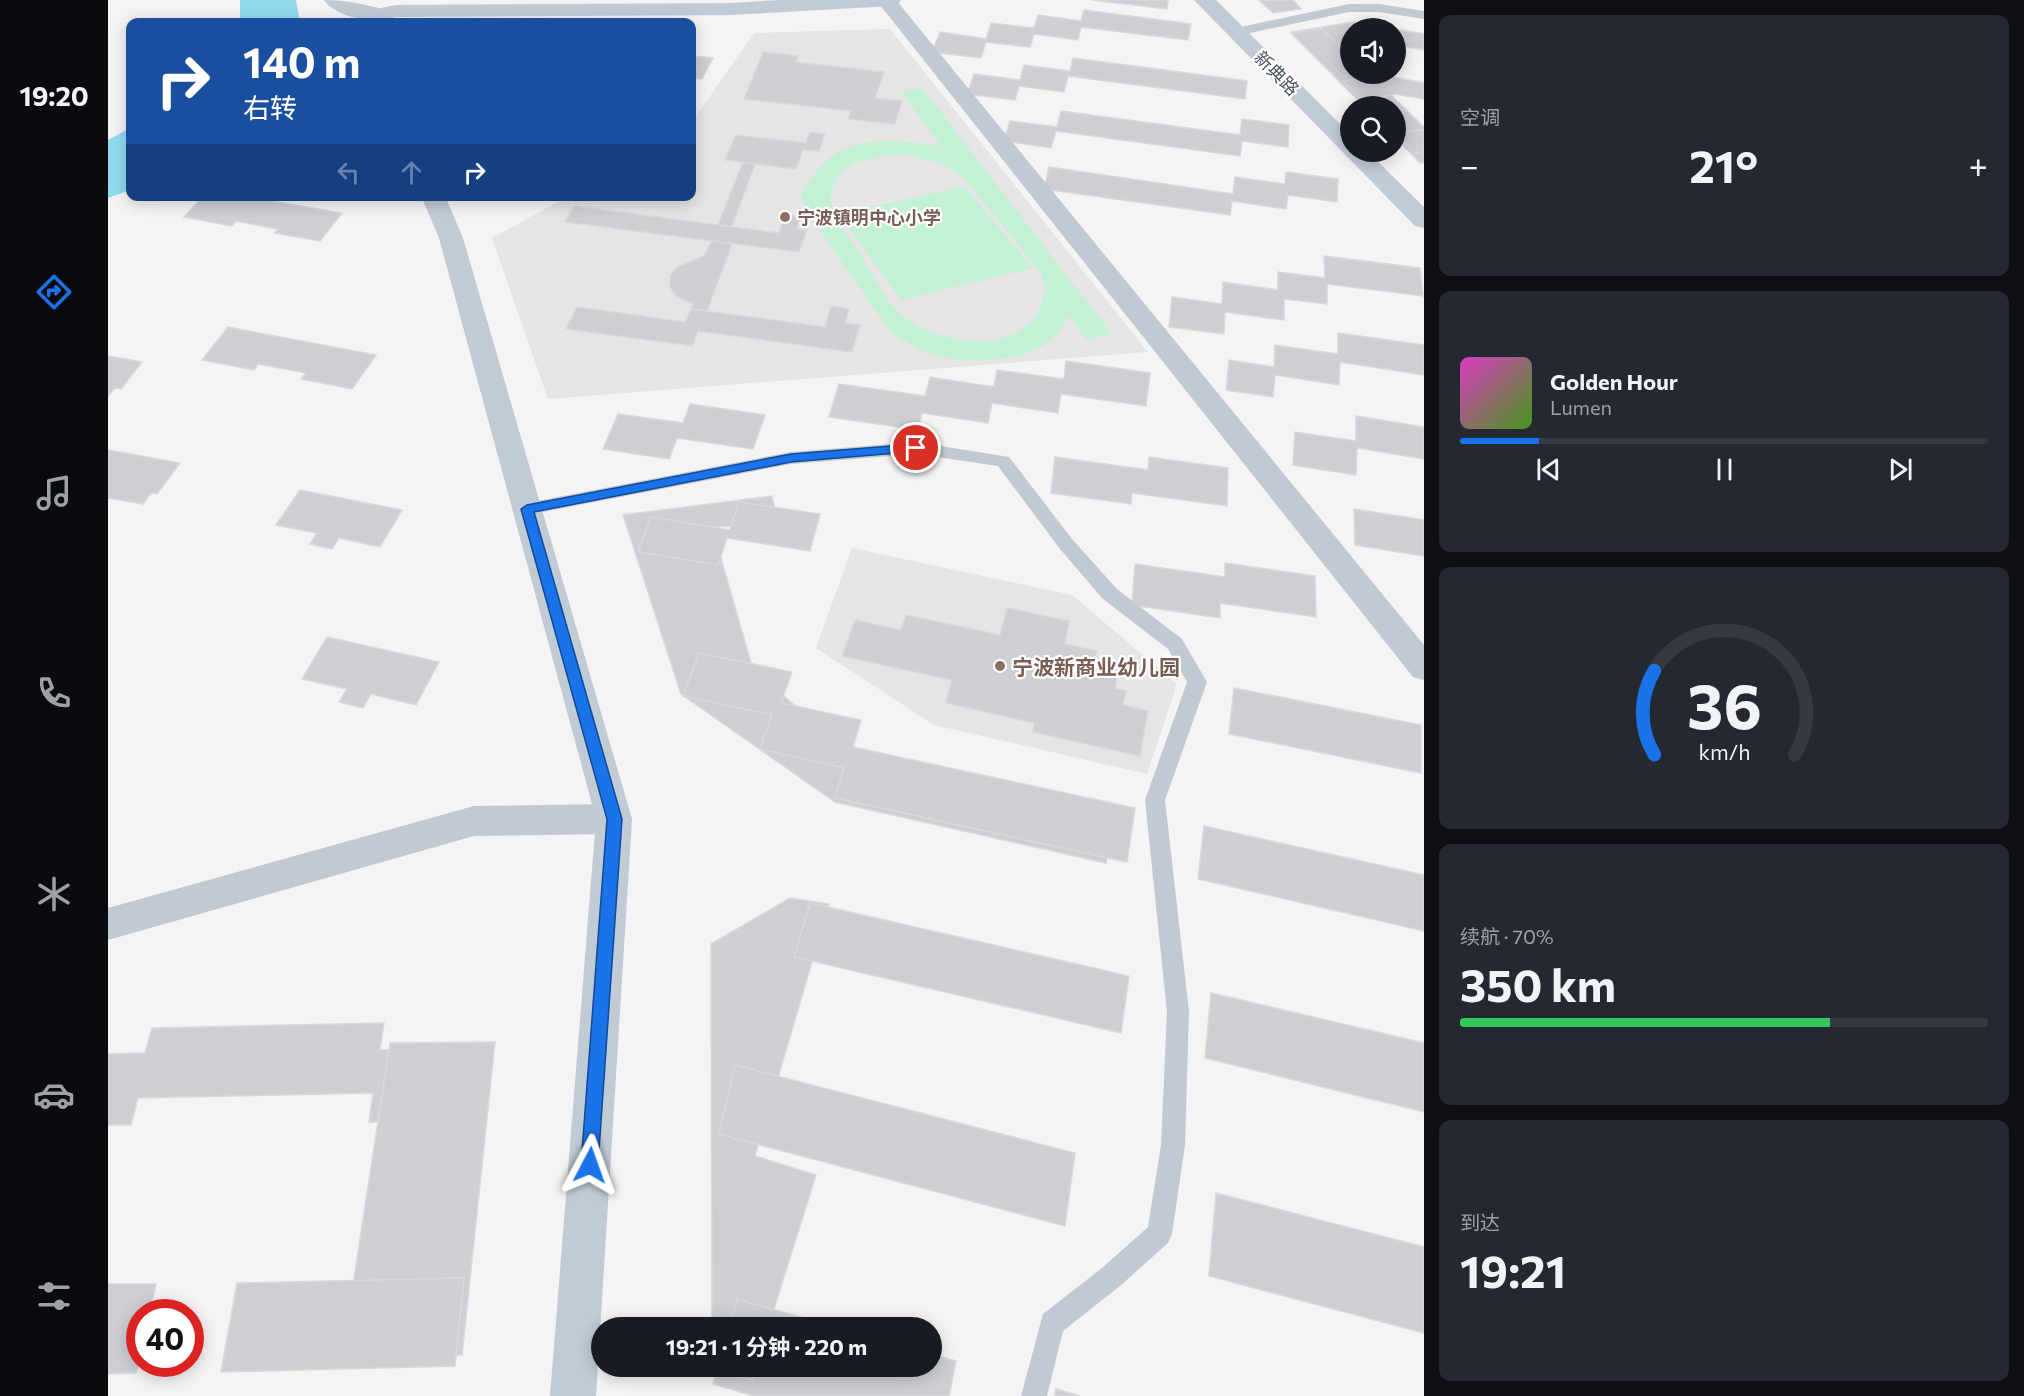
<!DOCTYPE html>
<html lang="zh">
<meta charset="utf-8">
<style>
:root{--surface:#171b24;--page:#242831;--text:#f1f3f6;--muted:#9ea1a6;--line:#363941;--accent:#1a73e8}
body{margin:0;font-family:Commissioner,"Noto Sans SC",sans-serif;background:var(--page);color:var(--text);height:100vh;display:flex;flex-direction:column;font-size:22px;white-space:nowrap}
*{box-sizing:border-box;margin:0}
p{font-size:20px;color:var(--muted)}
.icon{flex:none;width:33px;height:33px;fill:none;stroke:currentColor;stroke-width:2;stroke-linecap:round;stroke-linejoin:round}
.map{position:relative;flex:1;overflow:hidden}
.panel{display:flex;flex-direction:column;gap:15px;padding:15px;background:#0d0f14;width:600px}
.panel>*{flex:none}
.guide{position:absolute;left:18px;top:18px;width:570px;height:183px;border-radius:12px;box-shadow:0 3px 15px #0003;background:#1a4fa0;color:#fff;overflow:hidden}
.buttons{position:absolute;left:1232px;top:18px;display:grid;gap:12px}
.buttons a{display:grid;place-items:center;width:66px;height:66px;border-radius:50%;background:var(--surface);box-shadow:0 3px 15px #0003;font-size:30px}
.speed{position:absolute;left:18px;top:1299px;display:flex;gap:12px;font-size:30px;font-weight:700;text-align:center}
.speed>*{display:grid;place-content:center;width:78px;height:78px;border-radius:50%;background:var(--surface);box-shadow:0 3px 15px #0003;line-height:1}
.speed .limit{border:9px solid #d22;background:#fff;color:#111}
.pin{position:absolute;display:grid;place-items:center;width:51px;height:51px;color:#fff;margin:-26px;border:3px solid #fff;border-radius:50%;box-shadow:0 2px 6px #0007}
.me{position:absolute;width:66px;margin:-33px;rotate:4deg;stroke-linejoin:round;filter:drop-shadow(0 0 4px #0008)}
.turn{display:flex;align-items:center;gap:21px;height:126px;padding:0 18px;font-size:27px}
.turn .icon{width:78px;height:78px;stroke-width:2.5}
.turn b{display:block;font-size:42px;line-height:51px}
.lanes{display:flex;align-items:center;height:57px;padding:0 18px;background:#0003;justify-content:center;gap:30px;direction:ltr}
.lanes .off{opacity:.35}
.big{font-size:45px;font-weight:700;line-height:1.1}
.panel .card{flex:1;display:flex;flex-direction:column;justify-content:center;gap:9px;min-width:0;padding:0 21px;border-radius:12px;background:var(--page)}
.panel .dial{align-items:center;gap:0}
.dial svg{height:156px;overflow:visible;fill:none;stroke:var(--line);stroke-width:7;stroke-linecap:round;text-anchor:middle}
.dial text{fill:var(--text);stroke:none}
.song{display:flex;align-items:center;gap:18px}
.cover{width:72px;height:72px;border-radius:9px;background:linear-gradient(135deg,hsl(310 70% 55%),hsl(100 70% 35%))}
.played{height:6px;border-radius:3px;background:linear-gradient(90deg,var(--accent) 15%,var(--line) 15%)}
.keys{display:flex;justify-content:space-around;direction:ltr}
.heat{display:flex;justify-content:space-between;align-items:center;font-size:33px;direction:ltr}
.charge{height:9px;border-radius:4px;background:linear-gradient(90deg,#34c759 70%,var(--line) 0)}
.trip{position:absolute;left:483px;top:1317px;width:351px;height:60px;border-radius:30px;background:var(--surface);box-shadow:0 3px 15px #0003;font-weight:700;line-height:60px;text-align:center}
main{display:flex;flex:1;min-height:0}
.tabs{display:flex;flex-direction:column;width:108px;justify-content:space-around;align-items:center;background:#090b0e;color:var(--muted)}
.tabs .icon{width:42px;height:42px}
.tabs .on{color:var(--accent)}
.tabs b{font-size:27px;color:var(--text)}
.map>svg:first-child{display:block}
.education{fill:#e6e4e5}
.green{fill:#c3f1d5;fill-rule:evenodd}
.water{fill:#90daee}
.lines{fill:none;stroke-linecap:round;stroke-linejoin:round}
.canal{fill:#90daee;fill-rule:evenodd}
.building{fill:#cdcfd5;stroke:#d7d9de;stroke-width:1.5}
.lane{fill:#c1cad2;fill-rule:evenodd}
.street{fill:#c1cad2;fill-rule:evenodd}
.secondary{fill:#c1cbd6;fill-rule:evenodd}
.route{fill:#1a73e8;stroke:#114b97;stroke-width:1.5}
.education-dot{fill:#8d6e63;stroke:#fff;stroke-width:2}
.labels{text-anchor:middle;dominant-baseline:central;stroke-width:4.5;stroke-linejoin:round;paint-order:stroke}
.far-street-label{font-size:18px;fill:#4a5661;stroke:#fff}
.far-education-label{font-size:18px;font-weight:bold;fill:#785e54;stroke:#fff;text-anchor:start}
.education-label{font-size:21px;font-weight:bold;fill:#785e54;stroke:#fff;text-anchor:start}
</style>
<main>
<nav class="tabs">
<b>19:20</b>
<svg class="icon on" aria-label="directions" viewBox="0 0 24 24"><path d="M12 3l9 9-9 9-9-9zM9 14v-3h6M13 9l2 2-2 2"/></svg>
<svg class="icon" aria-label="music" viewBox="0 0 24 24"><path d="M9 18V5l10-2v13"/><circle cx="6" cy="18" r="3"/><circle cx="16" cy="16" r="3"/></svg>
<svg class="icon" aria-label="phone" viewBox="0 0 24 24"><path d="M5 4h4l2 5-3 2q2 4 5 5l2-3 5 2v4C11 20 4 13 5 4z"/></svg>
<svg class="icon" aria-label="climate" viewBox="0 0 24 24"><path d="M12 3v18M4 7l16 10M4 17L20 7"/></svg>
<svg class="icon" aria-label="car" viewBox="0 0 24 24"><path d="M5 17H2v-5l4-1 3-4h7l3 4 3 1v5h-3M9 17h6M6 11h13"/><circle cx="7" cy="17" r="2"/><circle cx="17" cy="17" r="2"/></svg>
<svg class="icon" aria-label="filters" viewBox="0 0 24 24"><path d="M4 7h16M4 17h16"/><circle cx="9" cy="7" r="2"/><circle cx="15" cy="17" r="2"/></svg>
</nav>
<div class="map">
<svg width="1316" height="1396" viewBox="0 0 1316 1396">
<rect width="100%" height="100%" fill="#f5f3f3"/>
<g class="education">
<polygon points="782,29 1040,352 440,399 384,238 459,197 584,196 584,122 646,33"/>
<polygon points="744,548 964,595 1069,684 1039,774 826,725 708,648"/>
</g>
<g class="green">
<path d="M814,88L1004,334L978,340L961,315L950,333L933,347L911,356L882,360H848L819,353L783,333L699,211L693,197C721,133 773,137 833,146L793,92ZM799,155L831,163L854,176L933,273C939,291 936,309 922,323C888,355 823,340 791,313C776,299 765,273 753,256C745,242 733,228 726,214C722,206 722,195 725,187C736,157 771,156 799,155Z"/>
<polygon points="856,186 925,268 793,300 731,214"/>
</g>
<g class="water">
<polygon points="146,0 188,0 192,22 150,22"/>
<polygon points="22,128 22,190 0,198 0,140"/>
</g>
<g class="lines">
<rect class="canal" x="132" y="0" width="24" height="22"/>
</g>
<g class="building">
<polygon points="984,0 1060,0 1059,9"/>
<polygon points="1151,0 1185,0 1193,9 1165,13"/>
<polygon points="976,10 1083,24 1080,40 973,27 970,40 926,34 922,47 878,42 873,58 824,52 832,32 878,39 883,23 926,28 930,15 973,21"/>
<polygon points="1245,22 1283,28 1242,28 1242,43 1203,49 1184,32"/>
<polygon points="1214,29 1242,55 1242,74 1261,74 1316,127 1316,162 1312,163 1287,137 1287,106 1256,106 1183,33"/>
<polygon points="1287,29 1316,34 1316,50 1287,45"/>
<polygon points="655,52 690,56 688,62 776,72 767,98 794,101 787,124 740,119 743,111 636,99"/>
<polygon points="584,56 605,58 594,79 584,78"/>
<polygon points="965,58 1139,81 1137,99 960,76 956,92 911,86 907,100 859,94 866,74 912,80 916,65 962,71"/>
<polygon points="1276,75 1316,83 1316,99 1287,94 1255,101 1235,81"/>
<polygon points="953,111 1132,135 1134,119 1181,125 1180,147 1134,141 1132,156 948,131 943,148 896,141 902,121 949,127"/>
<polygon points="1312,130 1316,130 1316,152 1307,153 1287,133"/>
<polygon points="702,132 717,134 711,151 695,150 688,169 617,160 628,135 698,143"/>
<polygon points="635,162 647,164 624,226 610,225"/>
<polygon points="941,167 1125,194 1127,177 1177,184 1178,172 1230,179 1229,202 1180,195 1178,209 1124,201 1122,215 936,189"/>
<polygon points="95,196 135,196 234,213 212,241 166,233 170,229 128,221 124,226 76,217"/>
<polygon points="466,206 671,233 677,215 693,217 689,229 699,230 691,252 457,222"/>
<polygon points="604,241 624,244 599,311 583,309 585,304 568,296 562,287 562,276 569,267 596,256"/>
<polygon points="1216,256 1312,268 1315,296 1219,284 1219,304 1176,299 1176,320 1117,312 1116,334 1061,327 1064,297 1114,304 1115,282 1170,290 1170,272 1217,278"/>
<polygon points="723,306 741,309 737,323 752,325 744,352 590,331 584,346 458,329 469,307 577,322 583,309 717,327"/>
<polygon points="120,327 268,355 244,389 193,379 198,373 150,364 146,370 94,360"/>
<polygon points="1230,333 1316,345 1316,375 1232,362 1231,385 1167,375 1165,397 1118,390 1121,360 1166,367 1167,345 1230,354"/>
<polygon points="0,356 34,362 13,389 7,388 0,396"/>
<polygon points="958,361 1042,373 1038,406 953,394 950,413 884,403 880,423 814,413 810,430 721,417 731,384 817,396 822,377 886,387 889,370 956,379"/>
<polygon points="582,404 657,415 645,449 569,438 561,459 495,449 510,414 575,423"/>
<polygon points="1248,416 1316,427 1316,459 1249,448 1248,475 1185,465 1187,432 1248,441"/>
<polygon points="0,450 72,463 49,494 43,493 35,504 0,498"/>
<polygon points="947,457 1040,470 1041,457 1120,468 1119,506 1024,493 1023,504 943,493"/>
<polygon points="192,490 294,510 272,547 231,538 224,549 202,544 209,533 168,525"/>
<polygon points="664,496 670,524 604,527 645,670 744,754 1007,810 998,863 727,802 573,694 515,515"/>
<polygon points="631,502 712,514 702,551 619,538 610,565 530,552 543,517 622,530"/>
<polygon points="1246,509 1316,520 1316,556 1247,545"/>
<polygon points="1117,563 1207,576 1208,617 1112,603 1112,618 1024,605 1027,564 1117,577"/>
<polygon points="899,608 961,621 957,644 989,651 985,671 1009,676 1007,688 1018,691 1015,705 1040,711 1032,756 925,732 926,723 838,703 844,680 734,656 747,620 793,630 798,615 892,635"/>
<polygon points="219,637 331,662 308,705 263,694 255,708 231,702 239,689 194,679"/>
<polygon points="591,653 684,672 673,703 753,720 745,747 1027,808 1019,862 727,798 736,768 652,749 664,715 575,696"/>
<polygon points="1126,688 1313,725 1313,773 1121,734"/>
<polygon points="1096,826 1316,875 1316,931 1090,879"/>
<polygon points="682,898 721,904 647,1156 708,1175 660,1328 604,1328 603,944"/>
<polygon points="702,903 1021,976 1013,1033 686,957"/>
<polygon points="1103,993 1316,1043 1316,1112 1097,1058"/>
<polygon points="276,1023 272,1050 379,1048 372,1119 261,1122 265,1093 30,1098 23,1125 0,1125 0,1054 37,1053 44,1028"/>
<polygon points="387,1042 354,1355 234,1357 282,1043"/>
<polygon points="627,1065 967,1153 957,1226 611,1134"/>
<polygon points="1108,1193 1316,1247 1316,1333 1101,1276"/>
<polygon points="356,1278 347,1366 113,1372 129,1283"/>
<polygon points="0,1284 48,1284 42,1312 32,1312 32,1358 28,1373 0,1374"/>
<polygon points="629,1299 731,1328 621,1328"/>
<polygon points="824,1354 848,1361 841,1396 646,1396 605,1384 610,1366 824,1366"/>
<polygon points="604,1366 648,1366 644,1380 604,1369"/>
<polygon points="948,1389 972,1396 947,1396"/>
</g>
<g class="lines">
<g class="lane">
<polygon points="1241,4 1271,4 1316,11 1316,19 1271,12 1241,12 1128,36 1122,32 1128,28"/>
<polygon points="808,442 901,457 964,539 1009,589 1074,639 1099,682 1057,800 1081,1012 1077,1145 1064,1234 1060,1243 1012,1286 955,1331 939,1396 913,1396 935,1314 994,1268 1040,1227 1053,1145 1059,1012 1037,800 1079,682 1060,649 995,599 952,549 890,466 808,454 683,464 419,515 410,509 419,503 683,452"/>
</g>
<g class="street">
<path d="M216,0C237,0 256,4 277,10L280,14L277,18C259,23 227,16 216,0Z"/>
<polygon points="768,0 788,0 1316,645 1316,680 1305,677"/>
<polygon points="506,804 518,809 524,819 518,829 506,834 366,836 0,940 0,908 366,806"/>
</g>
<g class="secondary">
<polygon points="672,0 793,0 790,4 783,6 623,15 288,17 270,22 244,22 263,10 288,5 623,3"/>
<polygon points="1086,0 1108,0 1242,134 1242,152 1260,152 1316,207 1316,228 1307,226"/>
<polygon points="313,196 337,196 355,238 524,819 488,1396 442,1396 488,819 331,238"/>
</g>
</g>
<polygon class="route" points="808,444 812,445 812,451 683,462 426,512 514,819 490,1165 488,1171 482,1173 475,1171 473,1165 499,819 413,509 419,505 683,454"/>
<g class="education-dot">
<circle cx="677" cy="217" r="6"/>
<circle cx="892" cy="666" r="6"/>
</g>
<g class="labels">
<g class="far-street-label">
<text transform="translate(1169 73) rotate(45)">新典路</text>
</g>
<g class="far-education-label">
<text x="689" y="217">宁波镇明中心小学</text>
</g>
<g class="education-label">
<text x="904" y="666">宁波新商业幼儿园</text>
</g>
</g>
</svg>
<div class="buttons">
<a><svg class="icon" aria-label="sound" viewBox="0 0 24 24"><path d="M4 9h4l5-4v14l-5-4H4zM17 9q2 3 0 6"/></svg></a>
<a><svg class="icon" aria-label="search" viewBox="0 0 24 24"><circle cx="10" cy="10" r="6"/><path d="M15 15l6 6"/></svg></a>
</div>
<div class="speed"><div class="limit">40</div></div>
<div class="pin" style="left:808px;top:448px;background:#d93025"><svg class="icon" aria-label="arrive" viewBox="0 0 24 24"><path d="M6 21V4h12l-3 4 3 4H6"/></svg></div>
<svg class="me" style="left:482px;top:1165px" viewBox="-20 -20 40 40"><path d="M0-17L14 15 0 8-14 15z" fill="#1a73e8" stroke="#fff" stroke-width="4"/></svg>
<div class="trip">19:21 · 1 分钟 · 220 m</div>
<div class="guide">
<div class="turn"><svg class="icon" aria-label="right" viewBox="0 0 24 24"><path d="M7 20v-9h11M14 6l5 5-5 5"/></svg><div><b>140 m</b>右转</div></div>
<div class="lanes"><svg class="icon off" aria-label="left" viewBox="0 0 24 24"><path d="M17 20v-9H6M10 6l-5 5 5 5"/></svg><svg class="icon off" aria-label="ahead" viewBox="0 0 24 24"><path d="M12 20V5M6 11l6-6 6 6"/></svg><svg class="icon" aria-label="right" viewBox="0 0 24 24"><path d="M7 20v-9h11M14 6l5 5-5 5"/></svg></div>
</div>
</div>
<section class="panel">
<div class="card"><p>空调</p>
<div class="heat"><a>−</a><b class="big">21°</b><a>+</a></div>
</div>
<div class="card">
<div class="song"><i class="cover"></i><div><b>Golden Hour</b><p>Lumen</p></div></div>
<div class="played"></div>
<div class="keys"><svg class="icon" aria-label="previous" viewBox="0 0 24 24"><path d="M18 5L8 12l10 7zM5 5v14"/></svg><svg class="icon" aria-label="pause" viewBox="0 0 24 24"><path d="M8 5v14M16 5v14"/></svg><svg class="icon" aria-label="next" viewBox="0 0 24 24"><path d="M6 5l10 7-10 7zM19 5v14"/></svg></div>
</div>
<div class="card dial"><svg viewBox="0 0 100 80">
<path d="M14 69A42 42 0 1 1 86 69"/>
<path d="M14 69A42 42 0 0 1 14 26" stroke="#1a73e8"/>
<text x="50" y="56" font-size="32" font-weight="700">36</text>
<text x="50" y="72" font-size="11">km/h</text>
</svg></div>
<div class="card"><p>续航 · 70%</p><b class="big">350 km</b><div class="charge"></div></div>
<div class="card"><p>到达</p><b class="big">19:21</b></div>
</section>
</main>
